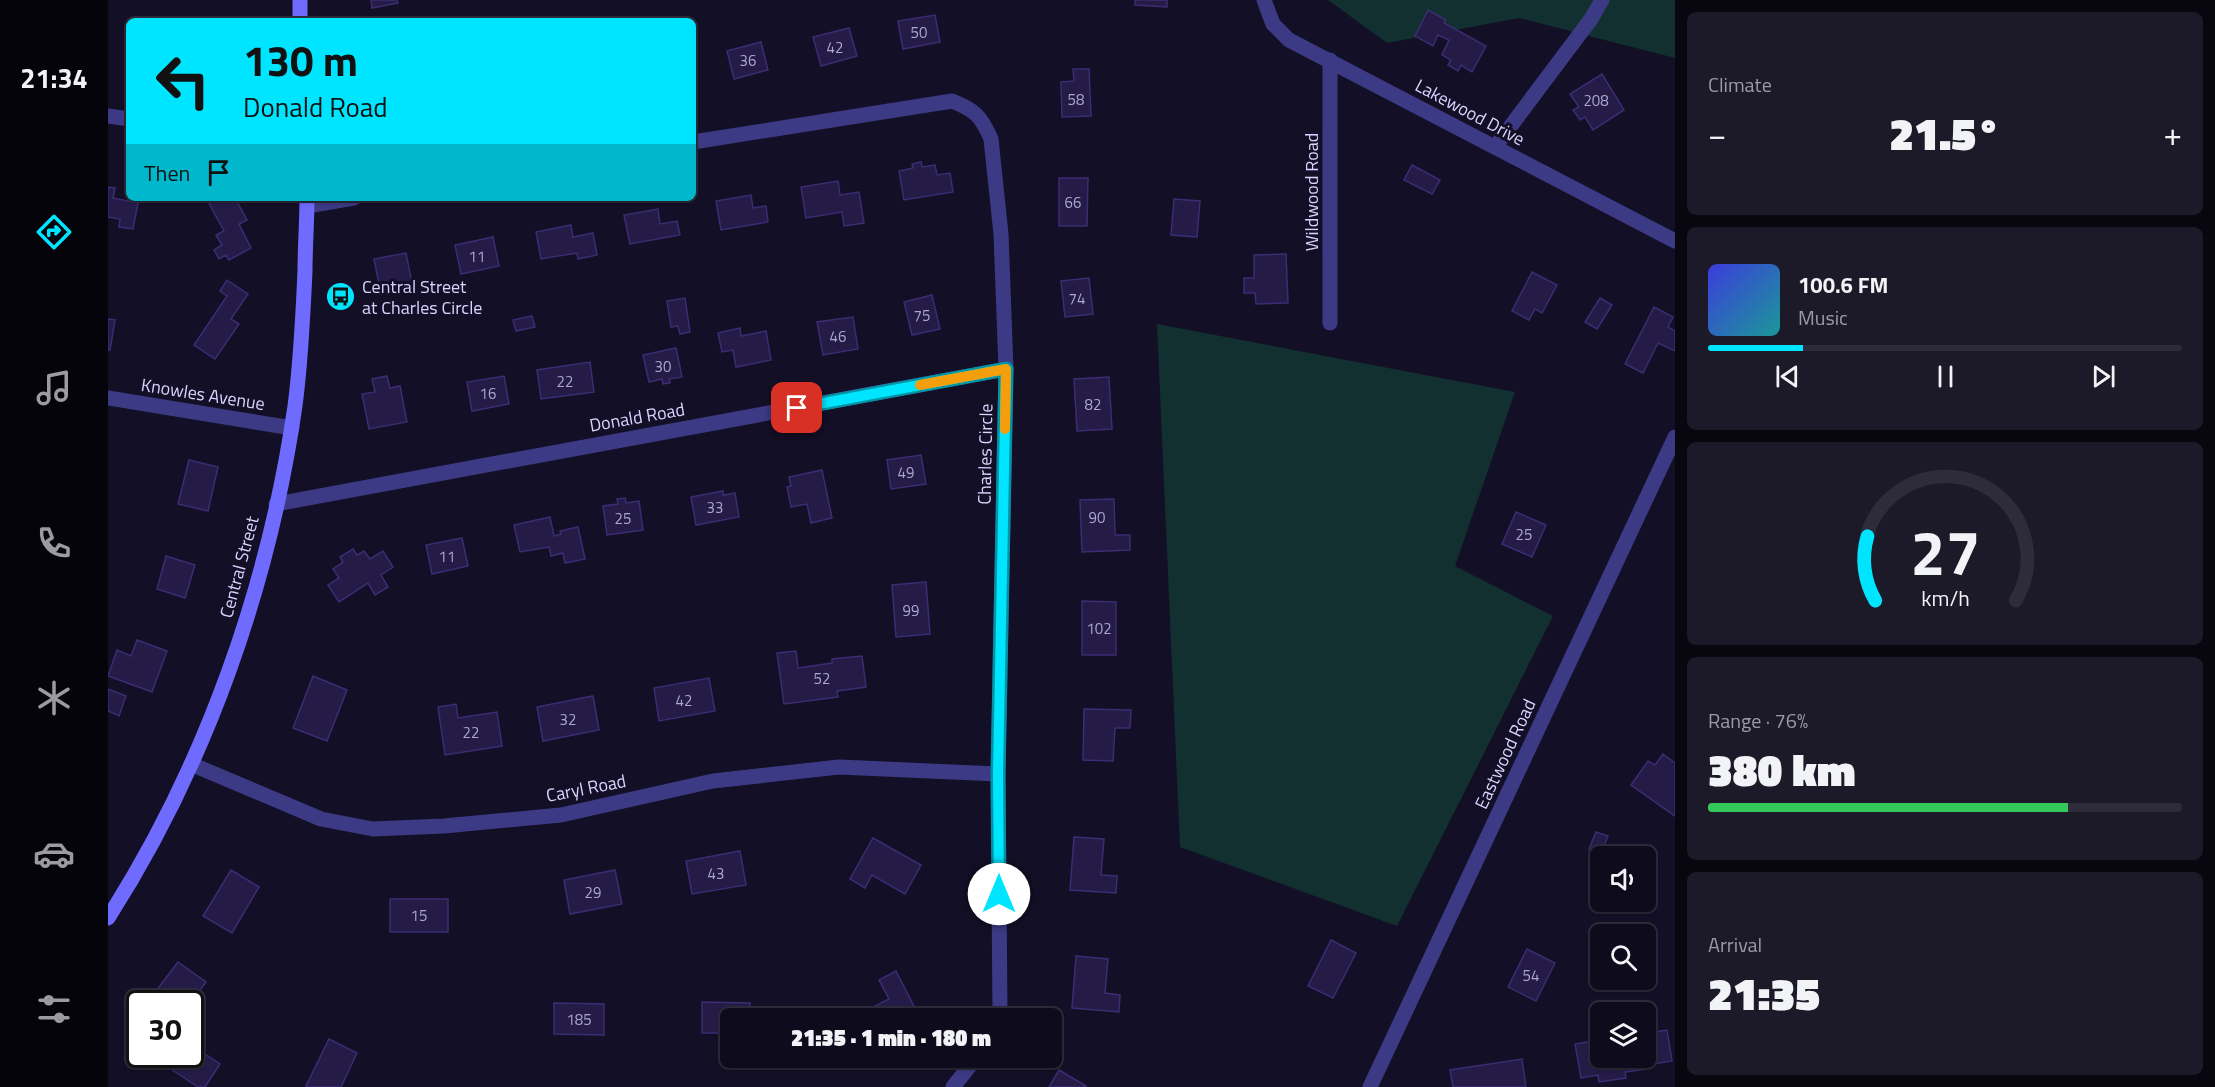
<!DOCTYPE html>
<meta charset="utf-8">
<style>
:root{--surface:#0e0b1c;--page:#1c1929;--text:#f1f3f6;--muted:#9b9ba3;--line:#2e2b3b;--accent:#00e5ff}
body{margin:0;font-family:"Titillium Web",sans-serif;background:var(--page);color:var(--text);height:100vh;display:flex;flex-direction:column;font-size:22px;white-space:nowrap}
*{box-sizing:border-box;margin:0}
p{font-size:20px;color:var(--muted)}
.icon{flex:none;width:33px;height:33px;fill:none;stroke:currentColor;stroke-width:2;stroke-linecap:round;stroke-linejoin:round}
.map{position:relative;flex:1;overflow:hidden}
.sheet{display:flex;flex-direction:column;gap:12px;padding:12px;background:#08060f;width:540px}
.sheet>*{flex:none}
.top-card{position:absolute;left:18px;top:18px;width:570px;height:183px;border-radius:9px;box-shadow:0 2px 4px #0004,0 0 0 2px var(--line);background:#00e5ff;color:#111;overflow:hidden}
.buttons{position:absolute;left:1482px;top:846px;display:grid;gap:12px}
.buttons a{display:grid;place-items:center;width:66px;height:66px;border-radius:9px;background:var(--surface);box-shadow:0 2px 4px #0004,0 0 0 2px var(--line);font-size:30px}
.speed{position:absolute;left:18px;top:990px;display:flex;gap:12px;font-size:30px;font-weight:700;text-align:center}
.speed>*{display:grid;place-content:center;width:78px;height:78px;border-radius:50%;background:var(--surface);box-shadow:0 2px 4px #0004,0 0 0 2px var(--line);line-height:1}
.speed .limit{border:3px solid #111;border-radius:9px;background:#fff;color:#111}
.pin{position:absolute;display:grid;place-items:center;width:51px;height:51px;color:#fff;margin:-26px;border-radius:12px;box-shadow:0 3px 9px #0006}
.me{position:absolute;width:66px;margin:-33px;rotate:0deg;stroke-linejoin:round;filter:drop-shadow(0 0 4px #0008)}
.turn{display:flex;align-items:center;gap:21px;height:126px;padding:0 18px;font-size:27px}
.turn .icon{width:78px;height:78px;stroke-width:2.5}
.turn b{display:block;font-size:42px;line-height:51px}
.then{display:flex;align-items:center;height:57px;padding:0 18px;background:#0003;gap:12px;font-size:22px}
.big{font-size:45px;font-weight:800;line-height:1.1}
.sheet .widget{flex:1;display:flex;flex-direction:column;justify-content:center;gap:9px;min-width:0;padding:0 21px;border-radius:9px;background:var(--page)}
.sheet .dial{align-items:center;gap:0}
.dial svg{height:156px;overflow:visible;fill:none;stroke:var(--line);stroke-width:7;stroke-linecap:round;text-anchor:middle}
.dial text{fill:var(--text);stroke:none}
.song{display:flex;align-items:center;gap:18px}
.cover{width:72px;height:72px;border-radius:9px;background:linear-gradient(135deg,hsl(240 70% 55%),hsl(180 70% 35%))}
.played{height:6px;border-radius:3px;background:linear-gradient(90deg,var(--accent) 20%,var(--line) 20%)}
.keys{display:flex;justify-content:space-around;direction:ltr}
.heat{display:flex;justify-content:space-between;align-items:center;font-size:33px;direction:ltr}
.charge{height:9px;border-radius:4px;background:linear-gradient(90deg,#34c759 76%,var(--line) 0)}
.trip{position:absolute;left:612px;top:1008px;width:342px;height:60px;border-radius:9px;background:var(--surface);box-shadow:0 2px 4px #0004,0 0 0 2px var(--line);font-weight:800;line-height:60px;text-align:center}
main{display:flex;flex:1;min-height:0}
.menu{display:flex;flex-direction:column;width:108px;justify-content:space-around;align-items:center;background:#06040b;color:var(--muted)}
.menu .icon{width:42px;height:42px}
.menu .current{color:var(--accent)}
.menu b{font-size:27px;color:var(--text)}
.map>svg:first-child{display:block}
.green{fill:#12302f}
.building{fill:#241b47;stroke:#3b2d73;stroke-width:1.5}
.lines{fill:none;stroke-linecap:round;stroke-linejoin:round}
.street{stroke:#3d3a85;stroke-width:15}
.secondary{stroke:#6f6bff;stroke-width:15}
.route-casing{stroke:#0095a6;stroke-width:15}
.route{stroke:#00e5ff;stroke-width:10}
.slow{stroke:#f59e0b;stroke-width:10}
.labels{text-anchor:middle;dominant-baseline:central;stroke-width:6;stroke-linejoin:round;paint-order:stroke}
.number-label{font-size:15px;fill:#aca6d1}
.street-label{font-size:18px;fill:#d9d4ff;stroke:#130f26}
.poi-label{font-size:18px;fill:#d9d4ff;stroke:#130f26;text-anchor:start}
</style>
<main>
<nav class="menu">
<b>21:34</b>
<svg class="icon current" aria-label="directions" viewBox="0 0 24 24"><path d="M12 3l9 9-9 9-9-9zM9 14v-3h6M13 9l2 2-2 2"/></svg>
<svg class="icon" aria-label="music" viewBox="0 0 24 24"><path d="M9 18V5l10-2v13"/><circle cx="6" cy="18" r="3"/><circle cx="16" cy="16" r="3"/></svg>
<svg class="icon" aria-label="phone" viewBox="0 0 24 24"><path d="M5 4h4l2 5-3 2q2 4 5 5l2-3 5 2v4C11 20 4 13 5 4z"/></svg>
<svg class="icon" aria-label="climate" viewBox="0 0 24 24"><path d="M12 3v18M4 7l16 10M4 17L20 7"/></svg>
<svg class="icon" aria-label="car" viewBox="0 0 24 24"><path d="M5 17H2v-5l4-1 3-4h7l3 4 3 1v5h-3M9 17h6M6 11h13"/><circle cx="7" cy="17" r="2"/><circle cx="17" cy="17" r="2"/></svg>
<svg class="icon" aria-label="filters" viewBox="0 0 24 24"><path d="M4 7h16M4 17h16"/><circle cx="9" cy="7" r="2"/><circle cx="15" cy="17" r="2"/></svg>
</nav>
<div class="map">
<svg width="1567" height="1087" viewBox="0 0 1567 1087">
<rect width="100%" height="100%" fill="#130f26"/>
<g class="green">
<polygon points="1220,0 1567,0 1567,58 1411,18 1279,43"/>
<polygon points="1049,324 1407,392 1347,566 1445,616 1289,926 1072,847"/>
</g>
<g class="building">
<polygon points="263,0 289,0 290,3 264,8"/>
<polygon points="1027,0 1059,0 1059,7 1027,5"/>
<polygon points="1320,10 1338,20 1336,23 1378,46 1364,72 1353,65 1350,71 1340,65 1343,60 1334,55 1341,40 1330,35 1325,46 1307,36"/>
<polygon points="827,15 832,42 795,49 790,21"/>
<polygon points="741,28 749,56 713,66 705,37"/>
<polygon points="653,42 660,70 626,79 619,51"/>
<polygon points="965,69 981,69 983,116 954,117 953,82 966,81"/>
<polygon points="1494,74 1516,110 1485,130 1477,117 1472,120 1465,110 1471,107 1462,94"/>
<polygon points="813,162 814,167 827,165 829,175 842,173 845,192 796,200 791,171 805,168 804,164"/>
<polygon points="1304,165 1332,180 1324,194 1296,180"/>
<polygon points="951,178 980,178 979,226 951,226"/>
<polygon points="730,181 732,195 751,192 756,223 736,226 734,212 698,218 693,187"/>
<polygon points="0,187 7,188 5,198 30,203 25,229 11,227 12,219 0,217"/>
<polygon points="643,195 645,208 658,206 660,222 613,230 608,201"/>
<polygon points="98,198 127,198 139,220 131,224 143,248 121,260 118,255 111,259 106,250 114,245 108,235 116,231"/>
<polygon points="1066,199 1092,201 1089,237 1063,235"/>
<polygon points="550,209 552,224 569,221 572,235 522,244 516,215"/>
<polygon points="463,225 465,237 485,233 489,255 470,259 469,253 433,259 428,232"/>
<polygon points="385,237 391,266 353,274 347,245"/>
<polygon points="298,253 305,288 273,294 266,259"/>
<polygon points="1178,254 1180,303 1148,304 1147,293 1136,293 1136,278 1146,278 1146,255"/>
<polygon points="1424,272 1449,285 1434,313 1427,309 1421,320 1404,311"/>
<polygon points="981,278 985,314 957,317 953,281"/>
<polygon points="119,280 140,294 123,319 131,324 107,359 86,345 119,296 112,291"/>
<polygon points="824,295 832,329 804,335 796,302"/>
<polygon points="577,298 582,332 572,334 570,326 563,327 559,301"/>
<polygon points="1492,298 1504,305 1489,329 1477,322"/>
<polygon points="1546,307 1565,317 1560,327 1567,331 1567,351 1550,343 1535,373 1517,364"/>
<polygon points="424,316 427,327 408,331 405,320"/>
<polygon points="745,317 750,349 715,355 709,322"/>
<polygon points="0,319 7,320 2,350 0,350"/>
<polygon points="632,328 633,336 658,331 663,360 628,367 625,350 614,352 610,333"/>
<polygon points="568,348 574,377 561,379 562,383 555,384 554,379 541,382 535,355"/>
<polygon points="482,362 486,392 433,399 429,370"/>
<polygon points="279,376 282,388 292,386 299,422 261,429 254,394 267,392 264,379"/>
<polygon points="396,376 401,404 364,411 359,382"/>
<polygon points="1001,377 1004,429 969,431 966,379"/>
<polygon points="813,455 818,484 783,489 779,460"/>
<polygon points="81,460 110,467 100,511 70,504"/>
<polygon points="714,470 724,518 703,523 699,504 683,507 679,487 683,486 681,477"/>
<polygon points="615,491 615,495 627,493 631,517 588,525 583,497"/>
<polygon points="517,498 518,503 531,501 535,530 499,535 495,506 510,504 509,499"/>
<polygon points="1006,499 1007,535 1022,535 1022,550 974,552 972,500"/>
<polygon points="1408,512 1438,525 1424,557 1394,544"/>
<polygon points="442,517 446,536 453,534 452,531 470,527 477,559 457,563 455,553 443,556 441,547 412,552 406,525"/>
<polygon points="354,538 360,566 324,574 318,545"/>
<polygon points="245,549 249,555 256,551 262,559 275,551 285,567 273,575 280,587 267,595 260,583 231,602 220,585 231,578 225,569 235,562 232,557"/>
<polygon points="58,556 87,565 77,598 49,589"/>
<polygon points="818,582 822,634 788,637 784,585"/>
<polygon points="974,601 1008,602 1008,655 974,655"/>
<polygon points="29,640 59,651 44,692 0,676 9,650 23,656"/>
<polygon points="688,651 690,668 724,663 724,659 754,656 758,687 729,691 730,697 676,704 669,653"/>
<polygon points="205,676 239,690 219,741 185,728"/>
<polygon points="601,678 607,711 551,721 546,688"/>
<polygon points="0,689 18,696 11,716 0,711"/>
<polygon points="485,696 491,730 435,741 429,707"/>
<polygon points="348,704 350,718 389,712 394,746 337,755 330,707"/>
<polygon points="976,709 1023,710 1022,728 1007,728 1005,761 975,760"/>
<polygon points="1555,754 1567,763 1567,816 1523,785 1540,761 1547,765"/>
<polygon points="1488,832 1500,836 1493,853 1481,849"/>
<polygon points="966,837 996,839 993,875 1009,876 1008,893 962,890"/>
<polygon points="765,838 813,865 797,894 764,875 757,888 742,879"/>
<polygon points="632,851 638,885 584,894 578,861"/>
<polygon points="123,870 151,887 124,933 95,916"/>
<polygon points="507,870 514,904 462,914 456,880"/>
<rect x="282" y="899" width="58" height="33"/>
<polygon points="1223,940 1248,953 1225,998 1200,986"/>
<polygon points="1419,949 1447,963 1428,1001 1400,987"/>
<polygon points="968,956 1000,959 997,993 1012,995 1011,1012 964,1008"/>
<polygon points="70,962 98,982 82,1004 38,1004"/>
<polygon points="788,971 812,1018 753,1018 751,1014 781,999 771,980"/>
<polygon points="594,1002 642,1003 642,1018 622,1018 622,1033 594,1033"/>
<polygon points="446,1003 496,1004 496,1035 446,1034"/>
<polygon points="1559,1030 1564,1061 1539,1065 1539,1069 1517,1072 1518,1078 1491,1082 1490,1075 1473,1078 1467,1044 1492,1040 1492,1058 1538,1058 1538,1033"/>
<polygon points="221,1039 249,1053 233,1087 200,1087 198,1086"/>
<polygon points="82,1044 112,1064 97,1087 90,1087 63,1069 72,1054 82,1054"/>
<polygon points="1414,1059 1418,1087 1345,1087 1342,1070"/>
<polygon points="951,1070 978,1086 977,1087 941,1087"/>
</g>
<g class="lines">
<g class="street">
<polyline points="1156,0 1165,24 1181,40 1567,241"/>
<polyline points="0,116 21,119"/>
<path d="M585,142L844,101C867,110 873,116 883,139L893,234L898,369L890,774L892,1014L889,1018"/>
<polyline points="1387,147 1483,19 1494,0"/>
<polyline points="199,206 246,198"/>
<polyline points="1222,323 1222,60"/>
<polyline points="0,398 184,428"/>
<polyline points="168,504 898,369"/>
<polyline points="83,764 213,819 265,829 336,826 453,815 605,781 731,767 890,774"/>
<polyline points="845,1087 868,1058"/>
<polyline points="1262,1087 1567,437"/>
</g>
<g class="secondary">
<polyline points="192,0 192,21"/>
<path d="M0,918C98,765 161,586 187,406C193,361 195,316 197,271C197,246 199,222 199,198"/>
</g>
</g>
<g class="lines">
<defs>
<polyline id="route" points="689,408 898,369 890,774 891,894"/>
</defs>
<use href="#route" class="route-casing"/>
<use href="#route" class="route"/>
<polyline class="slow" points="812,385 898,369 897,429"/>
</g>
<defs>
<symbol id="bus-disc" viewBox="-11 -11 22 22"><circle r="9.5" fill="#00e5ff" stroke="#130f26"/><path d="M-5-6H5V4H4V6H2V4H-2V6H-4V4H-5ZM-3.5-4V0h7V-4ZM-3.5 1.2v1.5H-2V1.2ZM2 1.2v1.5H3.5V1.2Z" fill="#111"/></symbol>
</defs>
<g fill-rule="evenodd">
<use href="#bus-disc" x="216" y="280" width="33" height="33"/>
</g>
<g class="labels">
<g class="number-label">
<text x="811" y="32">50</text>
<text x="727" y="47">42</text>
<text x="640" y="60">36</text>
<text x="968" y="99">58</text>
<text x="1488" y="100">208</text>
<text x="965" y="202">66</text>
<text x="369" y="256">11</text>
<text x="969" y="298">74</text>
<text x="814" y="315">75</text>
<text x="730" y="336">46</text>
<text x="555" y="366">30</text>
<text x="457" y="381">22</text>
<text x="380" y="393">16</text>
<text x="985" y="404">82</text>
<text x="798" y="472">49</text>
<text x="607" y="507">33</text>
<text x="989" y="517">90</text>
<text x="515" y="518">25</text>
<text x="1416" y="534">25</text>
<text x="339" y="556">11</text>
<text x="803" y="610">99</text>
<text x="991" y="628">102</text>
<text x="714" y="678">52</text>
<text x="576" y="700">42</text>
<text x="460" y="719">32</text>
<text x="363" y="732">22</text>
<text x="608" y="873">43</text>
<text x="485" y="892">29</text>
<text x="311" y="915">15</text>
<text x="1423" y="975">54</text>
<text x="471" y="1019">185</text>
</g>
<g class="street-label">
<text transform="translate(1362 112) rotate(28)">Lakewood Drive</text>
<text transform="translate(1203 192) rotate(-90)">Wildwood Road</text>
<text transform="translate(95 394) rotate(9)">Knowles Avenue</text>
<text transform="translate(529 417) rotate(-10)">Donald Road</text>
<text transform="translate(877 454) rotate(-89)">Charles Circle</text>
<text transform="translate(131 567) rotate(-75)">Central Street</text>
<text transform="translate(1397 754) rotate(-65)">Eastwood Road</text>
<text transform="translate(478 788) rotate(-11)">Caryl Road</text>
</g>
<g class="poi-label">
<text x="254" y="286">Central Street<tspan x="254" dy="21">at Charles Circle</tspan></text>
</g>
</g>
</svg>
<div class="buttons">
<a><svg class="icon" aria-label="sound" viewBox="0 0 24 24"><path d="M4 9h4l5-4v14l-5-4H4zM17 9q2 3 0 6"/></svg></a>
<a><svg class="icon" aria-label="search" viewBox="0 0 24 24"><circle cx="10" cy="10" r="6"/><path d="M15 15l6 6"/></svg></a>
<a><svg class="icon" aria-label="layers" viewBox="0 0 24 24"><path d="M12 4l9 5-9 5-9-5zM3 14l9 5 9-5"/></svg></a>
</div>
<div class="speed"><div class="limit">30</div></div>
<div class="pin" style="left:689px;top:408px;background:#d93025"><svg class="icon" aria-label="arrive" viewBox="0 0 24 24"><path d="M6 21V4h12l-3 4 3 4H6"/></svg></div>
<svg class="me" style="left:891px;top:894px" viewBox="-20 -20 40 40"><circle r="19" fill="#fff"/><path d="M0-13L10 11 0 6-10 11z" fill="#00e5ff"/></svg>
<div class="trip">21:35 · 1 min · 180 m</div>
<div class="top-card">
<div class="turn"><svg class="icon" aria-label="left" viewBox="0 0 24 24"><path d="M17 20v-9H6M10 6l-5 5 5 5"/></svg><div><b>130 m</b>Donald Road</div></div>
<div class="then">Then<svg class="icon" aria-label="arrive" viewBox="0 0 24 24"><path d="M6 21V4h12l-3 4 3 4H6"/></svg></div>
</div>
</div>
<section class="sheet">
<div class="widget"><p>Climate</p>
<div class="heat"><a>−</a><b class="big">21.5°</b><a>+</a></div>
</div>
<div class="widget">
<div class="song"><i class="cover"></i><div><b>100.6 FM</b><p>Music</p></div></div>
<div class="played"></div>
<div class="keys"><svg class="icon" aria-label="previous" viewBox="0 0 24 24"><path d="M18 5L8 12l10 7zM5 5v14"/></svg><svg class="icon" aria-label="pause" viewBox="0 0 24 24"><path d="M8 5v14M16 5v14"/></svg><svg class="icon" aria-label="next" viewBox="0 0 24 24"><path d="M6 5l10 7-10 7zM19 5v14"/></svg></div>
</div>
<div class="widget dial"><svg viewBox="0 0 100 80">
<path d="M14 69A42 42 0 1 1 86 69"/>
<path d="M14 69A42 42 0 0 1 10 36" stroke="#00e5ff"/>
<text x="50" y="56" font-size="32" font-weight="700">27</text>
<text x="50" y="72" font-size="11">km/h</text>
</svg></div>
<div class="widget"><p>Range · 76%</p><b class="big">380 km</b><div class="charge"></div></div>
<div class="widget"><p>Arrival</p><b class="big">21:35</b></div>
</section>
</main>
